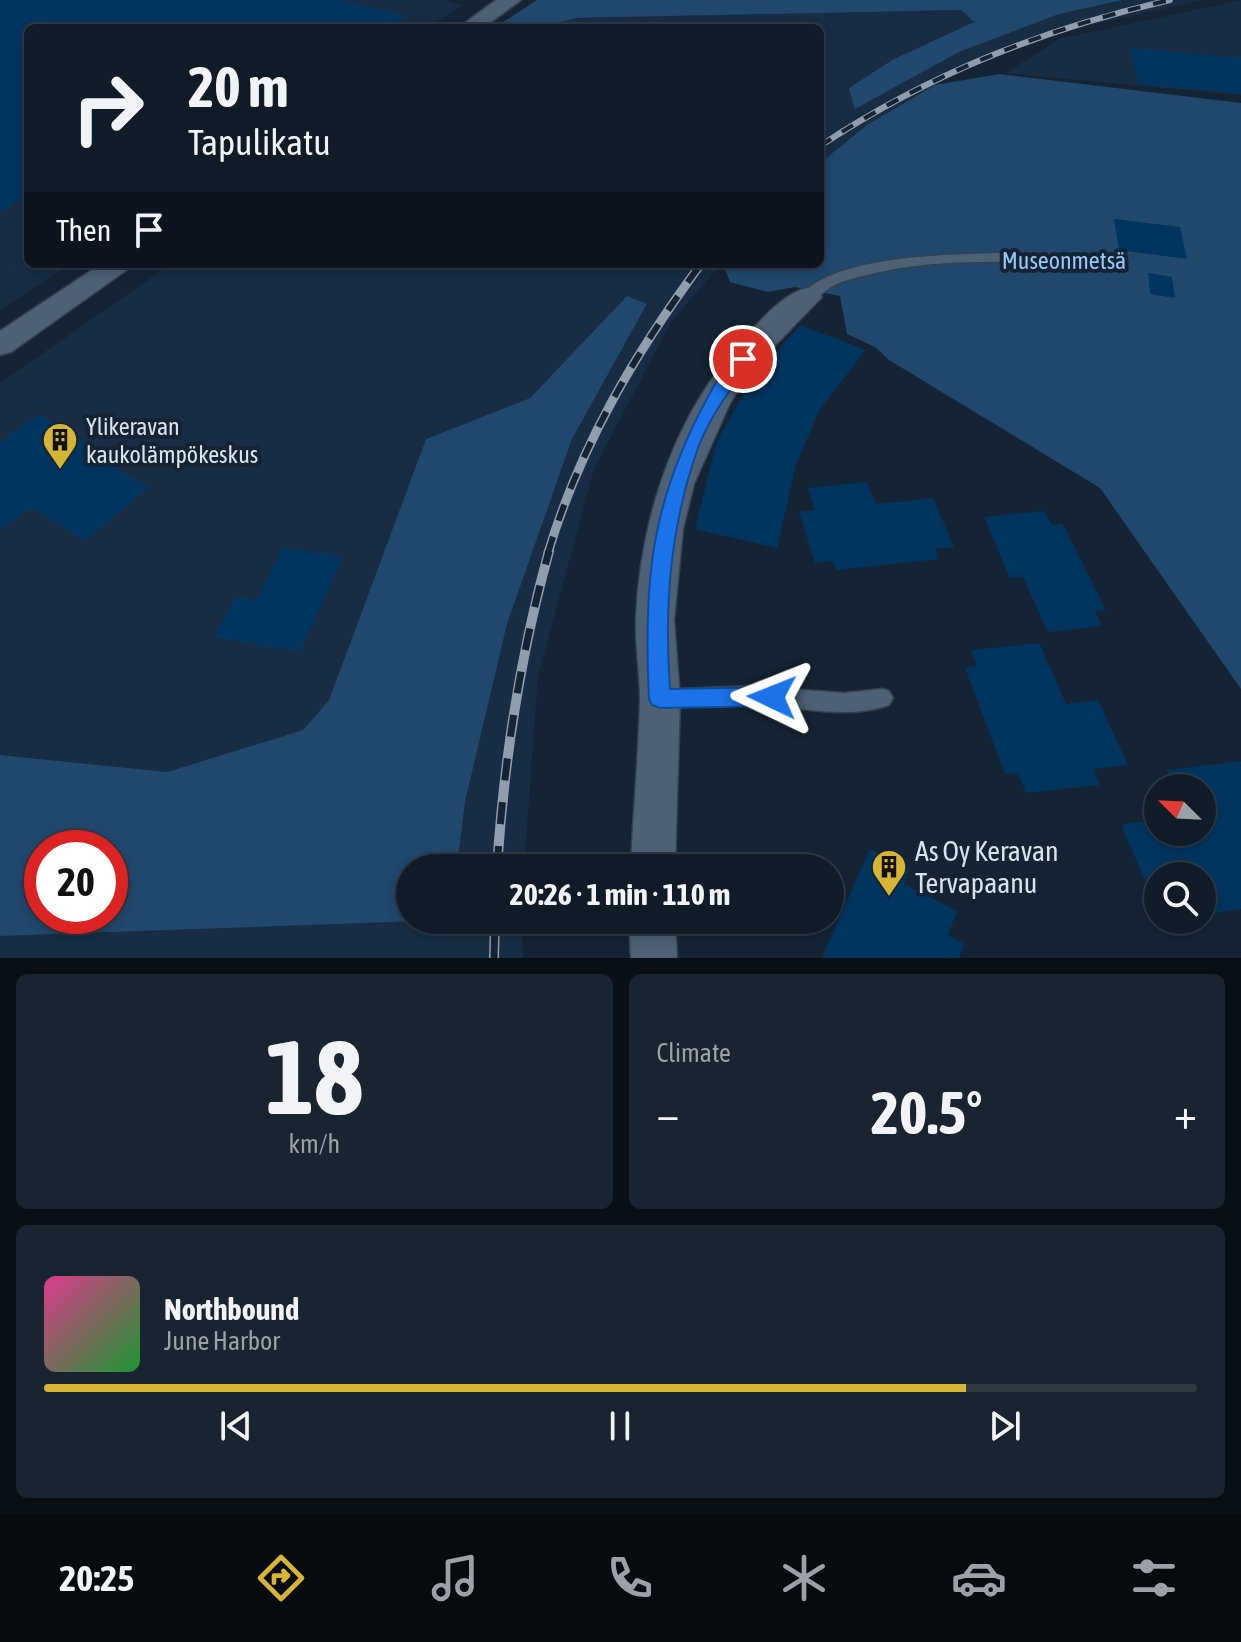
<!DOCTYPE html>
<meta charset="utf-8">
<style>
:root{--surface:#0f1b27;--page:#18242f;--text:#f1f3f6;--muted:#9ba1a7;--line:#2f3944;--accent:#d6b534}
body{margin:0;font-family:"Asap Condensed",sans-serif;background:var(--page);color:var(--text);height:100vh;display:flex;flex-direction:column;font-size:30px;white-space:nowrap}
*{box-sizing:border-box;margin:0}
p{font-size:26px;color:var(--muted)}
.icon{flex:none;width:44px;height:44px;fill:none;stroke:currentColor;stroke-width:2;stroke-linecap:round;stroke-linejoin:round}
.map{position:relative;height:958px;overflow:hidden}
.panel{display:flex;flex-direction:column;gap:16px;padding:16px;background:#080f15;flex:1}
.panel>*{flex:none}
.top-card{position:absolute;left:24px;top:24px;width:800px;height:244px;border-radius:12px;box-shadow:0 4px 12px #0003,0 0 0 2px var(--line);background:#0f1b27;color:var(--text);overflow:hidden}
.needle{width:52px;rotate:294deg}
.tools{position:absolute;left:1144px;top:774px;display:grid;gap:16px}
.tools a{display:grid;place-items:center;width:72px;height:72px;border-radius:50%;background:var(--surface);box-shadow:0 4px 12px #0003,0 0 0 2px var(--line);font-size:40px}
.speed{position:absolute;left:24px;top:830px;display:flex;gap:16px;font-size:40px;font-weight:700;text-align:center}
.speed>*{display:grid;place-content:center;width:104px;height:104px;border-radius:50%;background:var(--surface);box-shadow:0 4px 12px #0003,0 0 0 2px var(--line);line-height:1}
.speed .limit{border:12px solid #d22;background:#fff;color:#111}
.pin{position:absolute;display:grid;place-items:center;width:68px;height:68px;color:#fff;margin:-34px;border:4px solid #fff;border-radius:50%;box-shadow:0 2px 8px #0007}
.me{position:absolute;width:88px;margin:-44px;rotate:272deg;stroke-linejoin:round;filter:drop-shadow(0 0 6px #0008)}
.turn{display:flex;align-items:center;gap:28px;height:168px;padding:0 32px;font-size:36px}
.turn .icon{width:104px;height:104px;stroke-width:2.5}
.turn b{display:block;font-size:56px;line-height:68px}
.then{display:flex;align-items:center;height:76px;padding:0 32px;background:#0003;gap:16px;font-size:30px}
.big{font-size:60px;font-weight:700;line-height:1.1}
.panel .widget{flex:1;display:flex;flex-direction:column;justify-content:center;gap:12px;min-width:0;padding:0 28px;border-radius:12px;background:var(--page)}
.panel .dial{align-items:center;gap:0}
.dial b{font-size:104px;line-height:1}
.song{display:flex;align-items:center;gap:24px}
.cover{width:96px;height:96px;border-radius:12px;background:linear-gradient(135deg,hsl(330 70% 55%),hsl(130 70% 35%))}
.played{height:8px;border-radius:4px;background:linear-gradient(90deg,var(--accent) 80%,var(--line) 80%)}
.keys{display:flex;justify-content:space-around;direction:ltr}
.heat{display:flex;justify-content:space-between;align-items:center;font-size:44px;direction:ltr}
.panel .tiles{flex:1;display:grid;gap:16px;grid-template-columns:1fr 1fr}
.widget:last-child{grid-column:span 2}
.trip{position:absolute;left:396px;top:854px;width:448px;height:80px;border-radius:40px;background:var(--surface);box-shadow:0 4px 12px #0003,0 0 0 2px var(--line);font-weight:700;line-height:80px;text-align:center}
.tab-bar{display:flex;height:128px;justify-content:space-around;align-items:center;background:#060b10;color:var(--muted)}
.tab-bar .icon{width:56px;height:56px}
.tab-bar .current{color:var(--accent)}
.tab-bar b{font-size:36px;color:var(--text)}
.map>svg:first-child{display:block}
.built{fill:#182d43}
.green{fill:#20476c;fill-rule:evenodd}
.building{fill:#003560}
.lines{fill:none;stroke-linecap:round;stroke-linejoin:round}
.lane-casing{stroke:#35404e;stroke-width:3}
.street-casing{stroke:#35404e;stroke-width:3}
.lane{fill:#4e6073;fill-rule:evenodd}
.street{fill:#4e6073;fill-rule:evenodd}
.rail-far2-casing{stroke:#909daa;stroke-width:6}
.rail-far1-casing{stroke:#909daa;stroke-width:9}
.rail-casing{stroke:#909daa;stroke-width:10}
.rail-far2{stroke:#142434;stroke-width:4;stroke-dasharray:13;stroke-linecap:butt}
.rail-far1{stroke:#142434;stroke-width:6;stroke-dasharray:17;stroke-linecap:butt}
.rail{stroke:#142434;stroke-width:7;stroke-dasharray:22;stroke-linecap:butt}
.route{fill:#1a73e8;stroke:#114b97;stroke-width:2}
.labels{text-anchor:middle;dominant-baseline:central;stroke-width:8;stroke-linejoin:round;paint-order:stroke}
.park-label{font-size:24px;fill:#95c6f8;stroke:#142434}
.poi-label{font-size:24px;fill:#d8e3ee;stroke:#142434;text-anchor:start}
.near-poi-label{font-size:28px;fill:#d8e3ee;stroke:#142434;text-anchor:start}
</style>
<div class="map">
<svg width="1241" height="958" viewBox="0 0 1241 958">
<rect width="100%" height="100%" fill="#142434"/>
<g class="built">
<polygon points="0,0 443,0 463,5 427,28 28,28 28,264 70,264 0,310"/>
<polygon points="1123,0 1204,0 1063,31 959,72 867,125 820,163 820,28 534,28 577,18 962,10 975,22 892,60 849,88 1059,14"/>
<polygon points="1241,0 1241,95 1006,73 1059,39"/>
<polygon points="171,264 721,264 671,322 594,469 538,676 524,868 457,868 465,802 507,624 572,439 647,305 627,296 530,398 426,439 329,700 303,730 167,772 0,755 0,383"/>
<polygon points="450,920 521,920 523,958 0,958 0,936"/>
</g>
<g class="green">
<polygon points="537,0 1123,0 1059,14 959,52 855,109 849,88 892,60 974,22 961,10 577,18 534,28 494,28"/>
<polygon points="999,74 1241,103 1241,689 1100,488 889,360 875,347 847,334 840,296 795,287 768,292 730,282 723,264 820,264 820,163 867,125 935,85"/>
<path d="M627,296L647,304L572,439L507,624L465,802L457,868H410V920H450L0,936V755L167,772L303,730L329,700L426,439L530,398ZM110,848V916H42V848Z"/>
</g>
<g class="building">
<polygon points="0,0 339,0 405,16 390,28 28,28 28,193 0,213"/>
<polygon points="1130,48 1241,58 1241,94 1138,84"/>
<polygon points="1114,219 1180,227 1187,259 1119,250"/>
<polygon points="1148,273 1172,277 1175,298 1150,294"/>
<polygon points="800,325 866,350 820,409 796,464 777,548 695,529 717,441 751,381"/>
<polygon points="38,414 98,449 91,454 149,487 85,541 31,508 0,530 0,442"/>
<polygon points="867,482 876,504 933,498 954,547 935,549 939,559 836,570 833,561 815,563 799,512 815,510 808,488"/>
<polygon points="1044,511 1052,525 1063,524 1106,610 1095,611 1102,626 1048,632 1023,577 1010,578 984,517"/>
<polygon points="283,547 343,557 300,652 214,637 236,596 257,600"/>
<polygon points="1039,643 1066,704 1098,700 1128,765 1093,769 1100,785 1026,793 1018,773 1005,774 965,668 977,666 971,650"/>
<polygon points="1241,761 1241,909 1202,915 1202,876 1158,876 1158,910 1121,825 1158,819 1158,832 1202,832 1202,788 1175,788 1167,770"/>
<polygon points="870,849 909,869 904,884 957,911 948,935 964,944 959,958 822,958"/>
</g>
<g class="lines">
<defs>
<g id="lane">
<path d="M998,253L1111,254L1118,259L1111,264C1035,263 936,255 863,276C853,278 842,281 833,286C824,291 817,299 807,302L799,297C835,255 945,255 998,253Z"/>
<path d="M748,686L844,693L882,689L889,691L893,698L889,705C845,721 793,705 747,704C718,704 689,707 660,708L653,706L649,699L653,692L660,690Z"/>
</g>
<g id="street">
<polygon points="496,0 521,0 483,28 458,28"/>
<polygon points="101,264 135,264 11,352 0,355 0,331"/>
<path d="M807,288L817,290L822,297L753,368L730,403L694,484L683,529L674,620L680,698L675,868H631C633,811 639,755 640,698C640,672 635,646 636,619C640,520 674,415 742,341C759,322 782,294 807,288Z"/>
<polygon points="629,920 675,920 677,958 631,958"/>
</g>
</defs>
<use href="#lane" class="lane-casing"/>
<use href="#street" class="street-casing"/>
<use href="#lane" class="lane"/>
<use href="#street" class="street"/>
<defs>
<path id="rail-far2" d="M820,146C929,74 1043,29 1170,0"/>
<path id="rail-far1" d="M548,553C580,446 635,353 701,264"/>
<g id="rail">
<path d="M497,868C504,759 520,656 549,551"/>
<polyline points="494,958 495,920"/>
</g>
</defs>
<use href="#rail-far2" class="rail-far2-casing"/>
<use href="#rail-far1" class="rail-far1-casing"/>
<use href="#rail" class="rail-casing"/>
<use href="#rail-far2" class="rail-far2"/>
<use href="#rail-far1" class="rail-far1"/>
<use href="#rail" class="rail"/>
</g>
<path class="route" d="M743,353L751,359C733,387 710,415 698,448C670,527 664,606 670,689L772,687L780,690L783,697L780,703L772,706L660,708L652,705L649,699C643,581 651,500 709,395C717,381 727,358 743,353Z"/>
<defs>
<symbol id="building-pin" viewBox="-11 -11 22 30"><path d="M0 17L-7.5 6A9.5 9.5 0 1 1 7.5 6Z" fill="#d6b534" stroke="#142434"/><path d="M-4-6H4V6H1V3H-1V6H-4ZM-2.5-4.3h1.7v1.8h-1.7ZM.8-4.3h1.7v1.8H.8ZM-2.5-1h1.7V.8h-1.7ZM.8-1h1.7V.8H.8Z" fill="#111"/></symbol>
</defs>
<g fill-rule="evenodd">
<use href="#building-pin" x="40" y="420" width="40" height="54"/>
<use href="#building-pin" x="869" y="847" width="40" height="54"/>
</g>
<g class="labels">
<g class="park-label">
<text x="1064" y="260">Museonmetsä</text>
</g>
<g class="poi-label">
<text x="86" y="426">Ylikeravan<tspan x="86" dy="28">kaukolämpökeskus</tspan></text>
</g>
<g class="near-poi-label">
<text x="915" y="851">As Oy Keravan<tspan x="915" dy="32">Tervapaanu</tspan></text>
</g>
</g>
</svg>
<div class="tools">
<a><svg class="needle" viewBox="-14 -14 28 28"><path d="M0-13l5 13h-10z" fill="#e53935"/><path d="M0 13l5-13h-10z" fill="#9ba1a7"/></svg></a>
<a><svg class="icon" aria-label="search" viewBox="0 0 24 24"><circle cx="10" cy="10" r="6"/><path d="M15 15l6 6"/></svg></a>
</div>
<div class="speed"><div class="limit">20</div></div>
<div class="pin" style="left:743px;top:359px;background:#d93025"><svg class="icon" aria-label="arrive" viewBox="0 0 24 24"><path d="M6 21V4h12l-3 4 3 4H6"/></svg></div>
<svg class="me" style="left:772px;top:697px" viewBox="-20 -20 40 40"><path d="M0-17L14 15 0 8-14 15z" fill="#1a73e8" stroke="#fff" stroke-width="4"/></svg>
<div class="trip">20:26 · 1 min · 110 m</div>
<div class="top-card">
<div class="turn"><svg class="icon" aria-label="right" viewBox="0 0 24 24"><path d="M7 20v-9h11M14 6l5 5-5 5"/></svg><div><b>20 m</b>Tapulikatu</div></div>
<div class="then">Then<svg class="icon" aria-label="arrive" viewBox="0 0 24 24"><path d="M6 21V4h12l-3 4 3 4H6"/></svg></div>
</div>
</div>
<section class="panel">
<div class="tiles">
<div class="widget dial"><b>18</b><p>km/h</p></div>
<div class="widget"><p>Climate</p>
<div class="heat"><a>−</a><b class="big">20.5°</b><a>+</a></div>
</div>
<div class="widget">
<div class="song"><i class="cover"></i><div><b>Northbound</b><p>June Harbor</p></div></div>
<div class="played"></div>
<div class="keys"><svg class="icon" aria-label="previous" viewBox="0 0 24 24"><path d="M18 5L8 12l10 7zM5 5v14"/></svg><svg class="icon" aria-label="pause" viewBox="0 0 24 24"><path d="M8 5v14M16 5v14"/></svg><svg class="icon" aria-label="next" viewBox="0 0 24 24"><path d="M6 5l10 7-10 7zM19 5v14"/></svg></div>
</div>
</div>
</section>
<nav class="tab-bar">
<b>20:25</b>
<svg class="icon current" aria-label="directions" viewBox="0 0 24 24"><path d="M12 3l9 9-9 9-9-9zM9 14v-3h6M13 9l2 2-2 2"/></svg>
<svg class="icon" aria-label="music" viewBox="0 0 24 24"><path d="M9 18V5l10-2v13"/><circle cx="6" cy="18" r="3"/><circle cx="16" cy="16" r="3"/></svg>
<svg class="icon" aria-label="phone" viewBox="0 0 24 24"><path d="M5 4h4l2 5-3 2q2 4 5 5l2-3 5 2v4C11 20 4 13 5 4z"/></svg>
<svg class="icon" aria-label="climate" viewBox="0 0 24 24"><path d="M12 3v18M4 7l16 10M4 17L20 7"/></svg>
<svg class="icon" aria-label="car" viewBox="0 0 24 24"><path d="M5 17H2v-5l4-1 3-4h7l3 4 3 1v5h-3M9 17h6M6 11h13"/><circle cx="7" cy="17" r="2"/><circle cx="17" cy="17" r="2"/></svg>
<svg class="icon" aria-label="filters" viewBox="0 0 24 24"><path d="M4 7h16M4 17h16"/><circle cx="9" cy="7" r="2"/><circle cx="15" cy="17" r="2"/></svg>
</nav>
